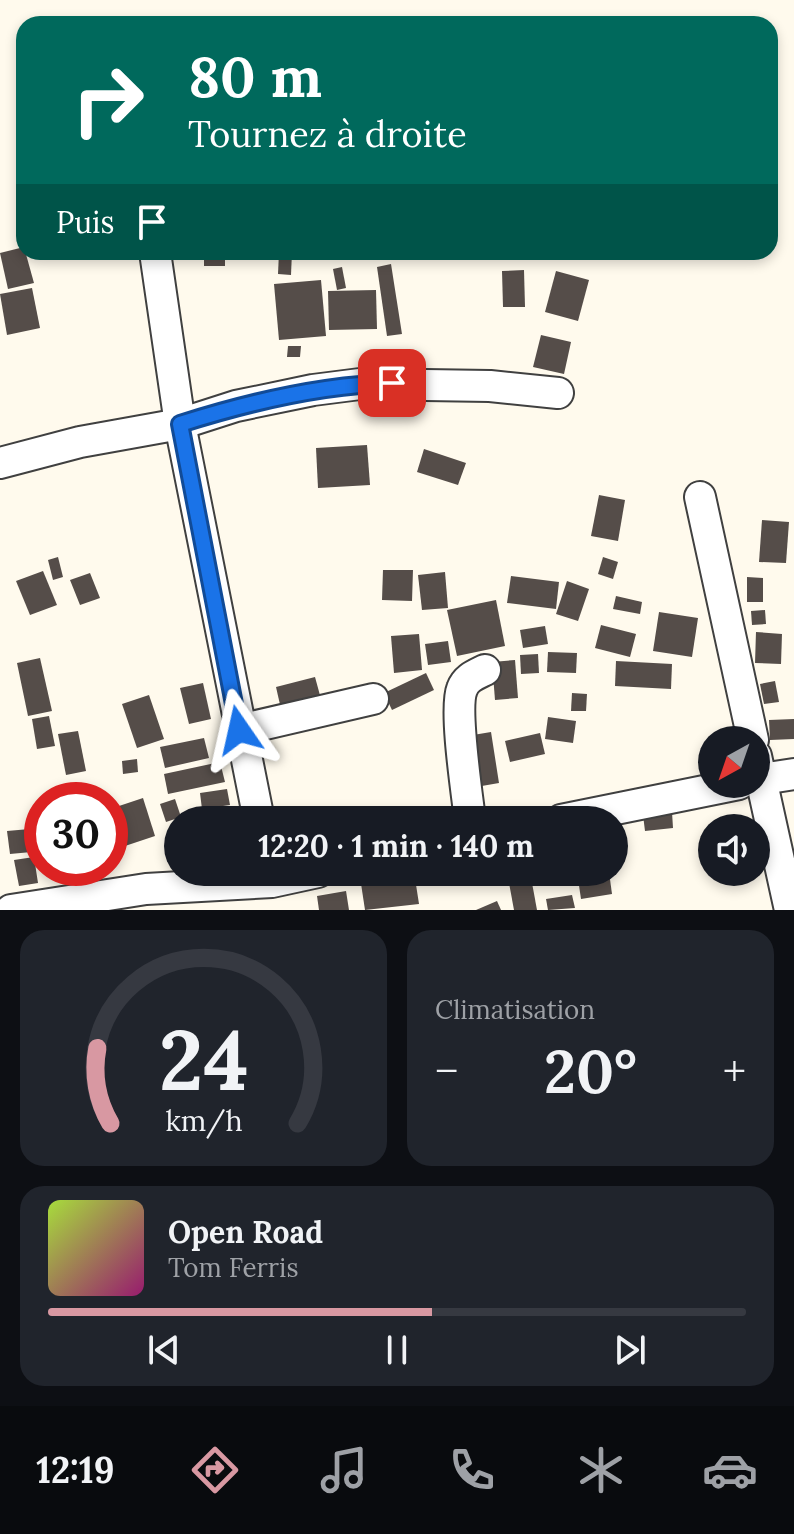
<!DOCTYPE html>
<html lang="fr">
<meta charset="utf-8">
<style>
:root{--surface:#171b24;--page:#20242c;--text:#f1f3f6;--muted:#9ea1a6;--line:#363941;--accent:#d898a2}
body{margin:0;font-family:Lora,serif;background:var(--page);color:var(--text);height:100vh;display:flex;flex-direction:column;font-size:30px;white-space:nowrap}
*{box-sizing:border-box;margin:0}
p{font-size:26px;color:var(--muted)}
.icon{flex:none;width:44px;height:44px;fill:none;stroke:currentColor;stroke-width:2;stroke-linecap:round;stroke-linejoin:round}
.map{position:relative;height:910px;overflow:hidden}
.details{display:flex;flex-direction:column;gap:20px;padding:20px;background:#0d0f14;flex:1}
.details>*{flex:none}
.hud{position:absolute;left:16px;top:16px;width:762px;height:244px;border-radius:24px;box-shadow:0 4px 12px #0003;background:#00695c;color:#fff;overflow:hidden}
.needle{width:52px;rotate:220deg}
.buttons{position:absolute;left:698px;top:726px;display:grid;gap:16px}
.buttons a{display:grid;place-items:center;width:72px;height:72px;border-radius:50%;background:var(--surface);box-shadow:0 4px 12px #0003;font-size:40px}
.speed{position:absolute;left:24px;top:782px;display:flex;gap:16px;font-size:40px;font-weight:700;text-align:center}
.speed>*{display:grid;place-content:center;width:104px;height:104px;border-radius:50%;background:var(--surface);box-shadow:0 4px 12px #0003;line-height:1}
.speed .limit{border:12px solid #d22;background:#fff;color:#111}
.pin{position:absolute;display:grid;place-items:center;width:68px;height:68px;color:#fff;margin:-34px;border-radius:16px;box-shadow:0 4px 12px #0006}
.me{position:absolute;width:88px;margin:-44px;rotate:349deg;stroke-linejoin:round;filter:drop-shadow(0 0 6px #0008)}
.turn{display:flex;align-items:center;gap:28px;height:168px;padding:0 40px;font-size:36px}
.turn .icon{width:104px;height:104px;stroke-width:2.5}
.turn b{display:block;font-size:56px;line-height:68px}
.then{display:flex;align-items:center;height:76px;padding:0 40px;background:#0003;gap:16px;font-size:30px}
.big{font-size:60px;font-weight:800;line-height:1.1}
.details .widget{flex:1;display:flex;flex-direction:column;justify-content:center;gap:12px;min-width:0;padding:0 28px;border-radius:24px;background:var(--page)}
.details .dial{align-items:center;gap:0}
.dial svg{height:208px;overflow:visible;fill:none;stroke:var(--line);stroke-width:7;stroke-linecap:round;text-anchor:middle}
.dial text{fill:var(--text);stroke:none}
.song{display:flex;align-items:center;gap:24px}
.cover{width:96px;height:96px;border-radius:12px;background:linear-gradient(135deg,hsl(80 70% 55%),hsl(320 70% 35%))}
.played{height:8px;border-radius:4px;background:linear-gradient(90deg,var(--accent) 55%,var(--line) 55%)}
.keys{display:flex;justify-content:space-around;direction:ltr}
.heat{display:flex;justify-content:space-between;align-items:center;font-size:44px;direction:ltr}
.details .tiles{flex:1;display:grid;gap:20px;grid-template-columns:1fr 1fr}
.widget:last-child{grid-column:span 2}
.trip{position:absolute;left:164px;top:806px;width:464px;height:80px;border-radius:40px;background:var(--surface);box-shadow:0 4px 12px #0003;font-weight:800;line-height:80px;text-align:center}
.tabs{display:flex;height:128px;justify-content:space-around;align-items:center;background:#090b0e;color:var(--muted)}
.tabs .icon{width:56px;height:56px}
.tabs .current{color:var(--accent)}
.tabs b{font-size:36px;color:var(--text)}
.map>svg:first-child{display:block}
.building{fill:#554d49}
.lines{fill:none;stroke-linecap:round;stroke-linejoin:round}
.minor-casing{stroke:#404040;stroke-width:34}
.minor{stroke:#fff;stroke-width:30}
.route-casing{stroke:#114b97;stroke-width:20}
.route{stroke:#1a73e8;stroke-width:14}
</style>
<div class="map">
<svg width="794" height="910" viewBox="0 0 794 910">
<rect width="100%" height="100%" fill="#fffaed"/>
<g class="building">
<polygon points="24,247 34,283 8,289 0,253"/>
<rect x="204" y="252" width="21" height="14"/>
<polygon points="279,252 292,252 291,275 278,274"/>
<polygon points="391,264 402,334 387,336 377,267"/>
<polygon points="342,267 346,288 337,290 333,269"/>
<polygon points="524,270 525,307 503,307 502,271"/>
<polygon points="556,271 589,280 578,321 545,312"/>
<polygon points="321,280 326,336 279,340 274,284"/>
<polygon points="32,288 40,328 7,335 0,294"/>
<polygon points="376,290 377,329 329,330 328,291"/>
<polygon points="541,335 571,342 564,374 533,367"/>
<polygon points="288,346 301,346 300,357 287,357"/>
<polygon points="367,445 370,485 318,488 316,448"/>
<polygon points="424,449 466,463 458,485 417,472"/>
<polygon points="599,495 625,500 618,541 591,536"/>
<polygon points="762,520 789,522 786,563 759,562"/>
<polygon points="58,557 63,577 53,580 48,560"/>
<polygon points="603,557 618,562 613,579 598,574"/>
<polygon points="383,570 413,570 412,601 382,600"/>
<polygon points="43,571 57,605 30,615 16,581"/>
<polygon points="445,572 448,608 422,610 418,575"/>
<polygon points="90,573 100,598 80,605 70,580"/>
<polygon points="511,576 559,582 556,609 507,603"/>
<polygon points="747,577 763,578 763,602 747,602"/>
<polygon points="567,581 589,589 578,621 556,614"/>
<polygon points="616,596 642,602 640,614 613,609"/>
<polygon points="496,600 505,646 457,656 447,610"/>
<polygon points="765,610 766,624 752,625 751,611"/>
<polygon points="659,612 698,618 692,657 653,651"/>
<polygon points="601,625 636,634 630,657 595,648"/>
<polygon points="545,626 548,644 523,648 520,630"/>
<polygon points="756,632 782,634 781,664 755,663"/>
<polygon points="419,634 422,670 394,673 391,636"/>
<polygon points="448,641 451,662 428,665 425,644"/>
<polygon points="548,652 577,653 576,673 547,672"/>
<polygon points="538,654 539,673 521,674 520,655"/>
<polygon points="40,658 52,711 28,716 17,663"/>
<polygon points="515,660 518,698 495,700 492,662"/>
<polygon points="616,661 672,664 671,689 615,686"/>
<polygon points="426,673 434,690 392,710 384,693"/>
<polygon points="315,677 321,699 281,709 276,687"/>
<polygon points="775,681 779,702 764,704 760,684"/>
<polygon points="203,683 211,719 189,724 180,688"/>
<polygon points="572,693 587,694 586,711 571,711"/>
<polygon points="149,695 164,739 137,748 122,704"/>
<polygon points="49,716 55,746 37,749 32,719"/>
<polygon points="548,717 576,721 573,743 545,739"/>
<polygon points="794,719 794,739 770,740 769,720"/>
<polygon points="78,731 86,771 66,775 58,734"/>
<polygon points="491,732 499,783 476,787 467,736"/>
<polygon points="540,733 545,754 510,762 505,741"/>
<polygon points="204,738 209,758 165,768 160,747"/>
<polygon points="137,759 138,772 123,774 122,761"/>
<polygon points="220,762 225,782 168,794 164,774"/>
<polygon points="66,788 70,800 47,800 45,795"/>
<polygon points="227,789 230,805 202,809 200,793"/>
<polygon points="143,798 155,836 110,851 110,809"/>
<polygon points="175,799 181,817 166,822 160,804"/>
<polygon points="218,811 220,820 187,820 186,819"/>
<polygon points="672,812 673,828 645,831 643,815"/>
<polygon points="41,828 42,851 10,854 7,831"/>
<polygon points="34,857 38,883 19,886 14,860"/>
<polygon points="393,872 414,872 419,904 365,910 360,877"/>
<polygon points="507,872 530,872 537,910 514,910"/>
<polygon points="577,872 609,872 612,894 581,899"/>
<polygon points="346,891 349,910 319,910 317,896"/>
<polygon points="572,895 575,908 548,910 546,899"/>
<polygon points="497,901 501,910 476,910"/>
</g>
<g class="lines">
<defs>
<g id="minor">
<polyline points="155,252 180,424 259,820"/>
<polyline points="0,463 80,442 180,424 236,406 313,390 360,384 490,386 558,393"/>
<polyline points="700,497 753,740"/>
<polyline points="239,730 373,699"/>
<polyline points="756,756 790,910"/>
<polyline points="756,780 794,774"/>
<path d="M470,820C467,794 454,709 462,689C466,678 475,675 485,670"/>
<polyline points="561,820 739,784"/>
<polyline points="11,910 146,889 272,882 318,872"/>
</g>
</defs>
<use href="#minor" class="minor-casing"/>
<use href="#minor" class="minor"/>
</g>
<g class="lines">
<defs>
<path id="route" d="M239,730L180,424C249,402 320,385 392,383"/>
</defs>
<use href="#route" class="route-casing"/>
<use href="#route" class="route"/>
</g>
</svg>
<div class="buttons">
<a><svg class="needle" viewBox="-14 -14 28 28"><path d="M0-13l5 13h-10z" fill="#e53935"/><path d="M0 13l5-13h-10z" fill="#9ea1a6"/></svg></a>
<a><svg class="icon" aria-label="sound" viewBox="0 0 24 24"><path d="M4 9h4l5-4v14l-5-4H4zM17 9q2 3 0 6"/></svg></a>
</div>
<div class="speed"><div class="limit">30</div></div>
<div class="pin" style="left:392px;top:383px;background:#d93025"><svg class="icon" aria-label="arrive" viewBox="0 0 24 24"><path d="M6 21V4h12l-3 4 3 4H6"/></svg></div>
<svg class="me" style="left:239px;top:730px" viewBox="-20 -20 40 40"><path d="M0-17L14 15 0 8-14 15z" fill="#1a73e8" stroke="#fff" stroke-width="4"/></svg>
<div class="trip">12:20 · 1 min · 140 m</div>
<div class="hud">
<div class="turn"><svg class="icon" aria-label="right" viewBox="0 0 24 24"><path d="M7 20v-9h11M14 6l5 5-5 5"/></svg><div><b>80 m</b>Tournez à droite</div></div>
<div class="then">Puis<svg class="icon" aria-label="arrive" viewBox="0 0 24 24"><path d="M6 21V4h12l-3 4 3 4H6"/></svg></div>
</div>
</div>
<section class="details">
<div class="tiles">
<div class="widget dial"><svg viewBox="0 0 100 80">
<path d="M14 69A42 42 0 1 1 86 69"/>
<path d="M14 69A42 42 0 0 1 9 40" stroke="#d898a2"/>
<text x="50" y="56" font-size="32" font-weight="700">24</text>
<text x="50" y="72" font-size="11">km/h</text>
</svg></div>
<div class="widget"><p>Climatisation</p>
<div class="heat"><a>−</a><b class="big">20°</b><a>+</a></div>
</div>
<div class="widget">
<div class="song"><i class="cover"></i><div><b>Open Road</b><p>Tom Ferris</p></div></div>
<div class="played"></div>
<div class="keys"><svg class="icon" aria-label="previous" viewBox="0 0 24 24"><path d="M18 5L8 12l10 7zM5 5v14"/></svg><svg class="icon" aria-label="pause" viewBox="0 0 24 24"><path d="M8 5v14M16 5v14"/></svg><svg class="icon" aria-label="next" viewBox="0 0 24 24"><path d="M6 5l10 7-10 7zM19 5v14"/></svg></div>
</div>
</div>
</section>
<nav class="tabs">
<b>12:19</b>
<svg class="icon current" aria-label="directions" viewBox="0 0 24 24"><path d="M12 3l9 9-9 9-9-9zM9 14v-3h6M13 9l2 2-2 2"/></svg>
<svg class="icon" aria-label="music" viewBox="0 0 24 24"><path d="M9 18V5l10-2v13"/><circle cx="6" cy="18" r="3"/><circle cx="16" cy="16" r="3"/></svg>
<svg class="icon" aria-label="phone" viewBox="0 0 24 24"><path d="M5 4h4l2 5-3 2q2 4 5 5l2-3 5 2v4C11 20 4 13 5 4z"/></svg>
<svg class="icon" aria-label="climate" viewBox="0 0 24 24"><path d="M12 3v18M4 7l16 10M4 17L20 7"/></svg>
<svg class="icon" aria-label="car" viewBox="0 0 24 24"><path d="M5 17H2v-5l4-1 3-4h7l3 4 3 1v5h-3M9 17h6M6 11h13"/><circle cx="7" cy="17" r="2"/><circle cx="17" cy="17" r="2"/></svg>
</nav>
